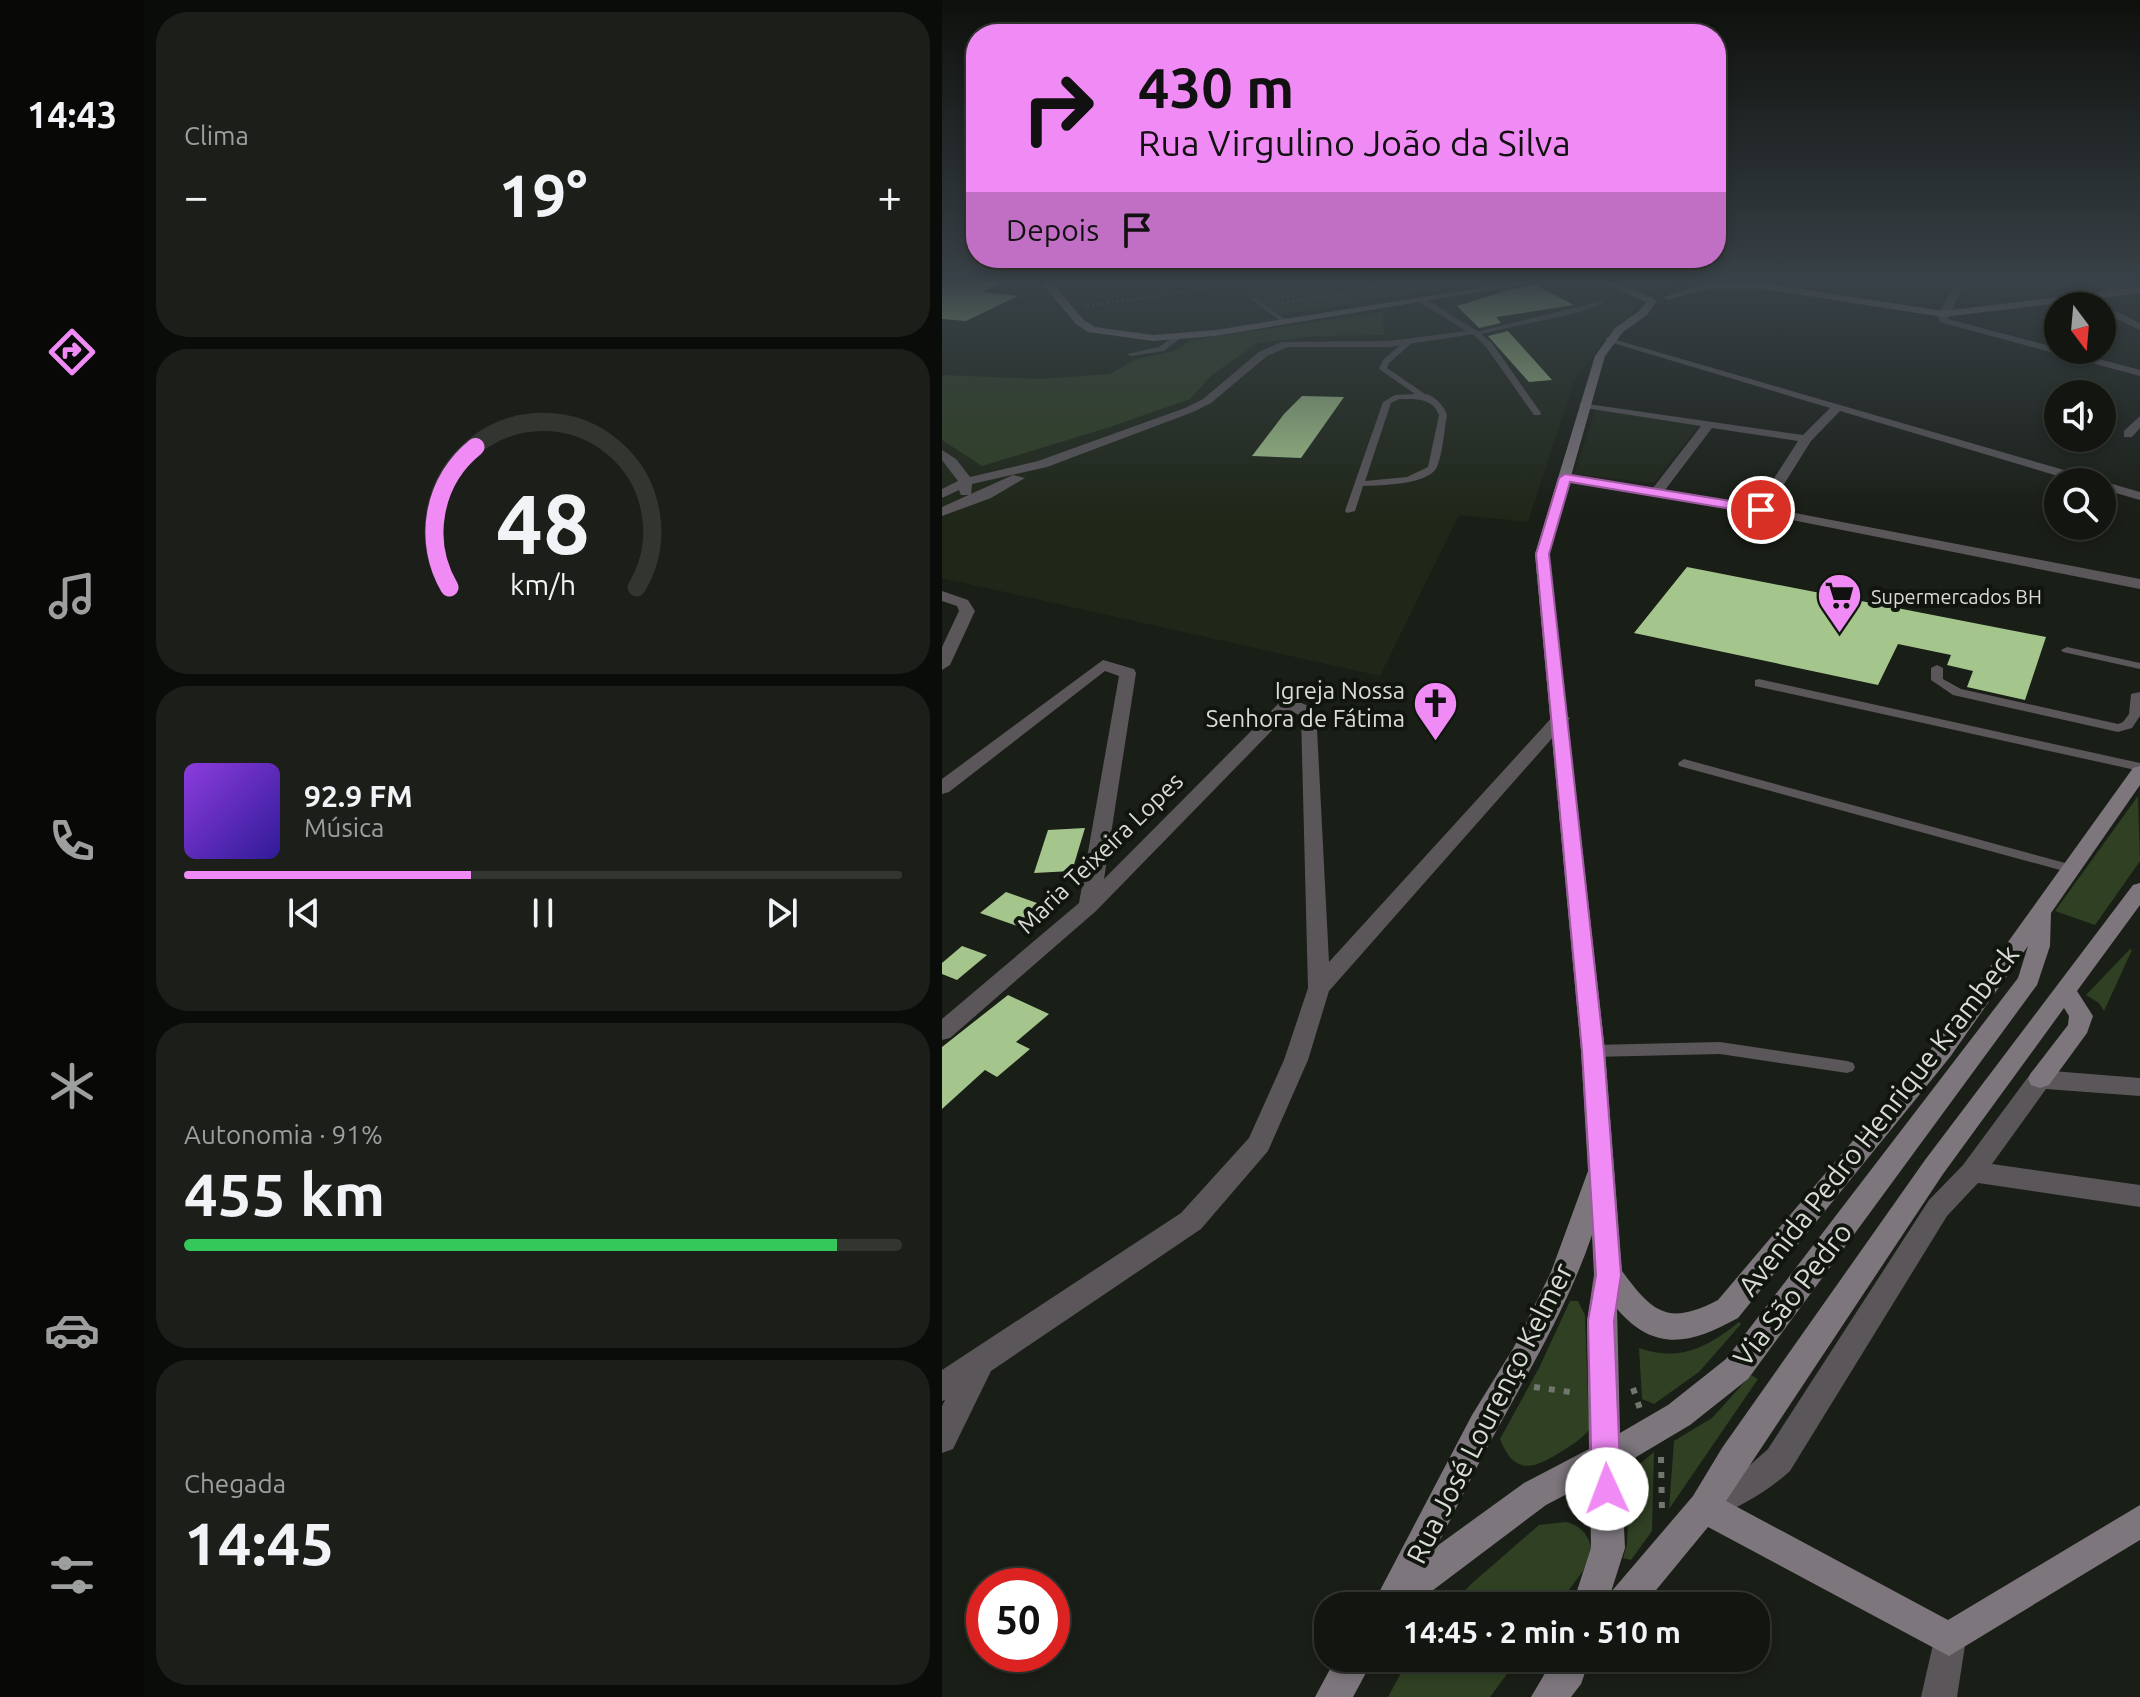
<!DOCTYPE html>
<html lang="pt">
<meta charset="utf-8">
<style>
:root{--surface:#131610;--page:#1c1f19;--text:#f1f3f6;--muted:#9d9f9f;--line:#323530;--accent:#f08bf5}
body{margin:0;font-family:Ubuntu,sans-serif;background:var(--page);color:var(--text);height:100vh;display:flex;flex-direction:column;font-size:30px;white-space:nowrap}
*{box-sizing:border-box;margin:0}
p{font-size:26px;color:var(--muted)}
.icon{flex:none;width:44px;height:44px;fill:none;stroke:currentColor;stroke-width:2;stroke-linecap:round;stroke-linejoin:round}
.map{position:relative;flex:1;overflow:hidden}
.sheet{display:flex;flex-direction:column;gap:12px;padding:12px;background:#0a0c09;width:798px}
.sheet>*{flex:none}
.banner{position:absolute;left:24px;top:24px;width:760px;height:244px;border-radius:32px;box-shadow:0 4px 12px #0003,0 0 0 2px var(--line);background:#f08bf5;color:#111;overflow:hidden}
.needle{width:52px;rotate:164deg}
.tools{position:absolute;left:1102px;top:292px;display:grid;gap:16px}
.tools a{display:grid;place-items:center;width:72px;height:72px;border-radius:50%;background:var(--surface);box-shadow:0 4px 12px #0003,0 0 0 2px var(--line);font-size:40px}
.speed{position:absolute;left:24px;top:1568px;display:flex;gap:16px;font-size:40px;font-weight:700;text-align:center}
.speed>*{display:grid;place-content:center;width:104px;height:104px;border-radius:50%;background:var(--surface);box-shadow:0 4px 12px #0003,0 0 0 2px var(--line);line-height:1}
.speed .limit{border:12px solid #d22;background:#fff;color:#111}
.pin{position:absolute;display:grid;place-items:center;width:68px;height:68px;color:#fff;margin:-34px;border:4px solid #fff;border-radius:50%;box-shadow:0 2px 8px #0007}
.me{position:absolute;width:88px;margin:-44px;rotate:358deg;stroke-linejoin:round;filter:drop-shadow(0 0 6px #0008)}
.turn{display:flex;align-items:center;gap:28px;height:168px;padding:0 40px;font-size:36px}
.turn .icon{width:104px;height:104px;stroke-width:2.5}
.turn b{display:block;font-size:56px;line-height:68px}
.then{display:flex;align-items:center;height:76px;padding:0 40px;background:#0003;gap:16px;font-size:30px}
.big{font-size:60px;font-weight:600;line-height:1.1}
.sheet .card{flex:1;display:flex;flex-direction:column;justify-content:center;gap:12px;min-width:0;padding:0 28px;border-radius:32px;background:var(--page)}
.sheet .dial{align-items:center;gap:0}
.dial svg{height:208px;overflow:visible;fill:none;stroke:var(--line);stroke-width:7;stroke-linecap:round;text-anchor:middle}
.dial text{fill:var(--text);stroke:none}
.song{display:flex;align-items:center;gap:24px}
.cover{width:96px;height:96px;border-radius:12px;background:linear-gradient(135deg,hsl(270 70% 55%),hsl(250 70% 35%))}
.played{height:8px;border-radius:4px;background:linear-gradient(90deg,var(--accent) 40%,var(--line) 40%)}
.keys{display:flex;justify-content:space-around;direction:ltr}
.heat{display:flex;justify-content:space-between;align-items:center;font-size:44px;direction:ltr}
.charge{height:12px;border-radius:6px;background:linear-gradient(90deg,#34c759 91%,var(--line) 0)}
.trip{position:absolute;left:372px;top:1592px;width:456px;height:80px;border-radius:32px;background:var(--surface);box-shadow:0 4px 12px #0003,0 0 0 2px var(--line);font-weight:600;line-height:80px;text-align:center}
main{display:flex;flex:1;min-height:0}
.menu{display:flex;flex-direction:column;width:144px;justify-content:space-around;align-items:center;background:#080906;color:var(--muted)}
.menu .icon{width:56px;height:56px}
.menu .selected{color:var(--accent)}
.menu b{font-size:36px;color:var(--text)}
.map>svg:first-child{display:block}
.built{fill:#1f2719}
.green{fill:#2f4023}
.building{fill:#a4c68d}
.lines{fill:none;stroke-linecap:round;stroke-linejoin:round}
.path-far1{stroke:#71766e;stroke-width:2;stroke-dasharray:2 3;stroke-linecap:butt}
.path{stroke:#71766e;stroke-width:6;stroke-dasharray:6 9;stroke-linecap:butt}
.lane{fill:#5a565a;fill-rule:evenodd}
.street{fill:#5a565a;fill-rule:evenodd}
.secondary{fill:#7d777d;fill-rule:evenodd}
.route{fill:#f08bf5;stroke:#9c5a9f;stroke-width:2}
.labels{text-anchor:middle;dominant-baseline:central;stroke-width:8;stroke-linejoin:round;paint-order:stroke}
.far-poi-label{font-size:20px;fill:#d9dcd6;stroke:#10150d;text-anchor:start}
.poi-label{font-size:24px;fill:#d9dcd6;stroke:#10150d;text-anchor:end}
.street-label{font-size:24px;fill:#d9dcd6;stroke:#10150d}
.near-street-label{font-size:28px;fill:#d9dcd6;stroke:#10150d}
</style>
<main>
<nav class="menu">
<b>14:43</b>
<svg class="icon selected" aria-label="directions" viewBox="0 0 24 24"><path d="M12 3l9 9-9 9-9-9zM9 14v-3h6M13 9l2 2-2 2"/></svg>
<svg class="icon" aria-label="music" viewBox="0 0 24 24"><path d="M9 18V5l10-2v13"/><circle cx="6" cy="18" r="3"/><circle cx="16" cy="16" r="3"/></svg>
<svg class="icon" aria-label="phone" viewBox="0 0 24 24"><path d="M5 4h4l2 5-3 2q2 4 5 5l2-3 5 2v4C11 20 4 13 5 4z"/></svg>
<svg class="icon" aria-label="climate" viewBox="0 0 24 24"><path d="M12 3v18M4 7l16 10M4 17L20 7"/></svg>
<svg class="icon" aria-label="car" viewBox="0 0 24 24"><path d="M5 17H2v-5l4-1 3-4h7l3 4 3 1v5h-3M9 17h6M6 11h13"/><circle cx="7" cy="17" r="2"/><circle cx="17" cy="17" r="2"/></svg>
<svg class="icon" aria-label="filters" viewBox="0 0 24 24"><path d="M4 7h16M4 17h16"/><circle cx="9" cy="7" r="2"/><circle cx="15" cy="17" r="2"/></svg>
</nav>
<section class="sheet">
<div class="card"><p>Clima</p>
<div class="heat"><a>−</a><b class="big">19°</b><a>+</a></div>
</div>
<div class="card dial"><svg viewBox="0 0 100 80">
<path d="M14 69A42 42 0 1 1 86 69"/>
<path d="M14 69A42 42 0 0 1 24 15" stroke="#f08bf5"/>
<text x="50" y="56" font-size="32" font-weight="700">48</text>
<text x="50" y="72" font-size="11">km/h</text>
</svg></div>
<div class="card">
<div class="song"><i class="cover"></i><div><b>92.9 FM</b><p>Música</p></div></div>
<div class="played"></div>
<div class="keys"><svg class="icon" aria-label="previous" viewBox="0 0 24 24"><path d="M18 5L8 12l10 7zM5 5v14"/></svg><svg class="icon" aria-label="pause" viewBox="0 0 24 24"><path d="M8 5v14M16 5v14"/></svg><svg class="icon" aria-label="next" viewBox="0 0 24 24"><path d="M6 5l10 7-10 7zM19 5v14"/></svg></div>
</div>
<div class="card"><p>Autonomia · 91%</p><b class="big">455 km</b><div class="charge"></div></div>
<div class="card"><p>Chegada</p><b class="big">14:45</b></div>
</section>
<div class="map">
<svg width="1198" height="1697" viewBox="0 0 1198 1697">
<rect width="100%" height="100%" fill="#191e16"/>
<g class="built">
<polygon points="0,282 748,282 692,295 693,310 668,332 632,381 586,522 517,515 438,676 0,578"/>
<polygon points="654,409 758,424 712,483 632,474"/>
</g>
<g class="green">
<polygon points="291,282 543,282 339,315"/>
<polygon points="441,312 442,335 373,336 315,343 270,375 248,399 168,427 40,466 0,440 0,375 98,379 168,374 194,359 232,351 250,340"/>
<polygon points="1196,796 1198,861 1153,925 1113,911"/>
<polygon points="1188,949 1190,950 1162,1011 1157,1003 1144,995"/>
<path d="M628,1301H636L643,1315L647,1430C639,1440 628,1446 617,1453C589,1471 571,1473 558,1439L597,1368Z"/>
<path d="M797,1322L799,1324L757,1372L712,1404L700,1399L697,1348C737,1362 765,1348 797,1322Z"/>
<polygon points="809,1375 816,1379 727,1509 732,1441 770,1418"/>
<polygon points="712,1452 710,1531 689,1560 681,1558 685,1544 688,1472"/>
<path d="M624,1522C640,1526 645,1534 650,1549L641,1571L615,1606H509L528,1585L597,1525Z"/>
<polygon points="467,1658 577,1658 548,1697 446,1697"/>
</g>
<g class="building">
<polygon points="0,282 62,282 40,292 76,296 24,321 0,319"/>
<polygon points="594,285 632,305 554,317 559,323 537,328 515,306 567,290"/>
<polygon points="566,331 610,380 587,382 546,336"/>
<polygon points="360,396 402,397 359,458 310,456 342,414"/>
<polygon points="745,567 1104,637 1083,700 1025,687 1031,671 1005,665 1009,655 956,644 936,685 692,633"/>
<polygon points="143,828 130,871 92,873 106,830"/>
<polygon points="64,892 109,908 84,929 38,913"/>
<polygon points="20,946 45,955 15,980 0,974 0,963"/>
<polygon points="66,995 107,1014 74,1042 88,1049 55,1077 43,1070 0,1109 0,1047"/>
</g>
<g class="lines">
<g class="path-far1">
<polyline points="426,288 435,284 432,282"/>
<polyline points="335,297 362,293 369,297"/>
<polyline points="340,303 431,290"/>
<polyline points="145,306 301,283"/>
</g>
<g class="path">
<polyline points="592,1387 635,1393"/>
<polyline points="691,1388 698,1409"/>
<polyline points="719,1457 720,1512"/>
</g>
<g class="lane">
<polygon points="309,297 313,297 345,321 345,323 341,323 309,299"/>
<polygon points="659,301 661,304 634,313 539,334 550,343 599,413 598,415 592,415 544,347 530,333"/>
<polygon points="233,335 240,337 222,351 189,356 185,354 217,347"/>
<path d="M464,340L471,342L447,363L445,368L483,394C492,395 502,406 505,415C502,431 501,452 495,467C486,485 439,485 421,486L413,511L405,513L403,511L441,402L453,395L473,394L437,369L441,360ZM457,399C473,399 490,397 497,415L486,467L465,477L423,481L449,403Z"/>
<polygon points="1125,647 1198,663 1198,669 1121,652 1119,650"/>
<polygon points="995,665 1001,668 1001,679 1019,689 1176,724 1181,722 1187,714 1189,694 1198,692 1198,716 1190,728 1176,732 1011,695 989,680 989,668"/>
<polygon points="817,679 1198,763 1198,771 813,686 813,680"/>
<polygon points="742,759 1134,866 1136,869 1129,873 737,766 736,763"/>
<polygon points="778,1042 905,1061 911,1063 913,1067 911,1071 905,1073 778,1054 651,1057 645,1055 643,1051 645,1047 651,1045"/>
</g>
<g class="street">
<polygon points="729,282 704,288 699,285 707,282"/>
<polygon points="1014,282 1023,282 1006,319 1198,370 1198,376 997,322 996,314"/>
<polygon points="1183,282 1197,282 1154,297 1146,295"/>
<polygon points="480,297 539,333 447,347 346,347 325,356 269,403 251,412 105,467 30,484 29,495 19,495 17,490 0,498 0,489 16,481 0,460 0,450 14,459 28,477 96,461 243,408 261,399 317,352 340,342 447,341 524,331 477,302"/>
<polygon points="1156,306 1163,306 1198,323 1198,330 1160,312 1160,306"/>
<path d="M664,337L1198,492V500L1160,489V482H1136L898,411L869,441L827,508L1198,579V589L819,514L618,481L616,478L623,474L711,488L759,426L643,408L637,405L639,403L861,435L888,408L664,341ZM770,428L856,441L815,505L723,490Z"/>
<polygon points="1198,416 1198,428 1190,437 1182,437 1182,431"/>
<polygon points="71,475 83,478 49,498 0,516 0,507"/>
<polygon points="0,591 26,600 33,611 8,665 0,670 0,647 17,611 15,606 0,601"/>
<polygon points="161,660 192,669 194,673 162,879 340,700 352,700 374,709 387,962 613,714 619,713 628,718 387,991 366,1060 326,1151 259,1229 49,1371 11,1449 0,1453 0,1406 3,1400 0,1401 0,1370 239,1213 307,1138 342,1060 366,988 359,716 349,711 154,911 8,1038 0,1040 0,1019 137,903 177,676 163,671 7,792 0,794 0,779"/>
<path d="M1098,1070L1198,1078V1096L1104,1089L1050,1164L1198,1185V1207L1036,1183L1005,1216L848,1471C825,1492 798,1507 769,1519L758,1514L753,1503L758,1492L808,1465L826,1449L987,1200L1021,1165L1089,1073Z"/>
<polygon points="1007,1622 1019,1627 1024,1639 1015,1697 979,1697 995,1627"/>
</g>
<g class="secondary">
<polygon points="99,282 109,282 142,320 153,327 211,335 273,330 576,282 597,282 273,336 211,341 146,332 134,324"/>
<path d="M660,282H672L711,298L714,302L705,315L681,332L663,356L607,554L663,1051L680,1271C711,1313 726,1326 776,1300L992,1045L1191,768L1198,766V785L1109,913L1108,946L1095,985L806,1379L748,1425L679,1466L683,1548L669,1592L751,1496L780,1448L983,1160L1191,885L1198,883V905L1135,991L1151,1016L1145,1033L1107,1085L1098,1088L1089,1085L1086,1079L1089,1073L1126,1025L1127,1016L1122,1008L1001,1174L784,1501L1006,1620L1198,1505V1540L1007,1656L766,1527L701,1606H630L649,1548L648,1482L604,1505L470,1606H435L433,1600L530,1415L572,1347L609,1272L646,1171L639,1051L593,554L653,356L673,328L697,311L704,302ZM1086,946L1076,978L784,1359L726,1405L678,1433L675,1309C714,1354 750,1343 796,1318L1008,1057ZM650,1235L652,1275L645,1321L647,1449L582,1483L495,1546C514,1509 532,1471 552,1435C588,1369 626,1306 650,1235Z"/>
<polygon points="765,283 822,283 1001,311 1198,287 1198,293 1001,317 822,289 765,289 726,300 721,297"/>
<polygon points="394,1658 432,1658 411,1697 373,1697"/>
<polygon points="612,1658 648,1658 639,1684 629,1697 589,1697"/>
</g>
</g>
<linearGradient id="sky" x2="0" y2="1"><stop stop-color="#0e100c"/><stop offset="0.54" stop-color="#384147"/><stop offset="1" stop-color="#384147" stop-opacity="0"/></linearGradient>
<rect width="1198" height="519" fill="url(#sky)"/>
<polygon class="route" points="623,474 819,506 826,510 819,514 628,482 607,554 662,1051 679,1275 672,1321 679,1489 675,1499 665,1504 654,1499 650,1489 646,1321 654,1275 640,1051 594,554 617,478"/>
<defs>
<symbol id="supermarket-pin" viewBox="-11 -11 22 30"><path d="M0 17L-7.5 6A9.5 9.5 0 1 1 7.5 6Z" fill="#f08bf5" stroke="#10150d"/><path d="M-6-5.5h2.5l.6 2H6L4.5 2H-2.5L-4.4-4H-6ZM-1.5 3.2a1.3 1.3 0 1 0 .1 0ZM3 3.2a1.3 1.3 0 1 0 .1 0Z" fill="#111"/></symbol>
<symbol id="church-pin" viewBox="-11 -11 22 30"><path d="M0 17L-7.5 6A9.5 9.5 0 1 1 7.5 6Z" fill="#f08bf5" stroke="#10150d"/><path d="M-1.2-6h2.4v3.5h3.3v2.4h-3.3V6h-2.4V-.1h-3.3v-2.4h3.3Z" fill="#111"/></symbol>
</defs>
<g fill-rule="evenodd">
<use href="#supermarket-pin" x="872" y="570" width="51" height="69"/>
<use href="#church-pin" x="468" y="678" width="51" height="69"/>
</g>
<g class="labels">
<g class="far-poi-label">
<text x="929" y="596">Supermercados BH</text>
</g>
<g class="poi-label">
<text x="463" y="690">Igreja Nossa<tspan x="463" dy="28">Senhora de Fátima</tspan></text>
</g>
<g class="street-label">
<text transform="translate(158 853) rotate(-44)">Maria Teixeira Lopes</text>
</g>
<g class="near-street-label">
<text transform="translate(936 1120) rotate(-52)">Avenida Pedro Henrique Krambeck</text>
<text transform="translate(850 1294) rotate(-52)">Via São Pedro</text>
<text transform="translate(547 1413) rotate(-63)">Rua José Lourenço Kelmer</text>
</g>
</g>
</svg>
<div class="tools">
<a><svg class="needle" viewBox="-14 -14 28 28"><path d="M0-13l5 13h-10z" fill="#e53935"/><path d="M0 13l5-13h-10z" fill="#9d9f9f"/></svg></a>
<a><svg class="icon" aria-label="sound" viewBox="0 0 24 24"><path d="M4 9h4l5-4v14l-5-4H4zM17 9q2 3 0 6"/></svg></a>
<a><svg class="icon" aria-label="search" viewBox="0 0 24 24"><circle cx="10" cy="10" r="6"/><path d="M15 15l6 6"/></svg></a>
</div>
<div class="speed"><div class="limit">50</div></div>
<div class="pin" style="left:819px;top:510px;background:#d93025"><svg class="icon" aria-label="arrive" viewBox="0 0 24 24"><path d="M6 21V4h12l-3 4 3 4H6"/></svg></div>
<svg class="me" style="left:665px;top:1489px" viewBox="-20 -20 40 40"><circle r="19" fill="#fff"/><path d="M0-13L10 11 0 6-10 11z" fill="#f08bf5"/></svg>
<div class="trip">14:45 · 2 min · 510 m</div>
<div class="banner">
<div class="turn"><svg class="icon" aria-label="right" viewBox="0 0 24 24"><path d="M7 20v-9h11M14 6l5 5-5 5"/></svg><div><b>430 m</b>Rua Virgulino João da Silva</div></div>
<div class="then">Depois<svg class="icon" aria-label="arrive" viewBox="0 0 24 24"><path d="M6 21V4h12l-3 4 3 4H6"/></svg></div>
</div>
</div>
</main>
